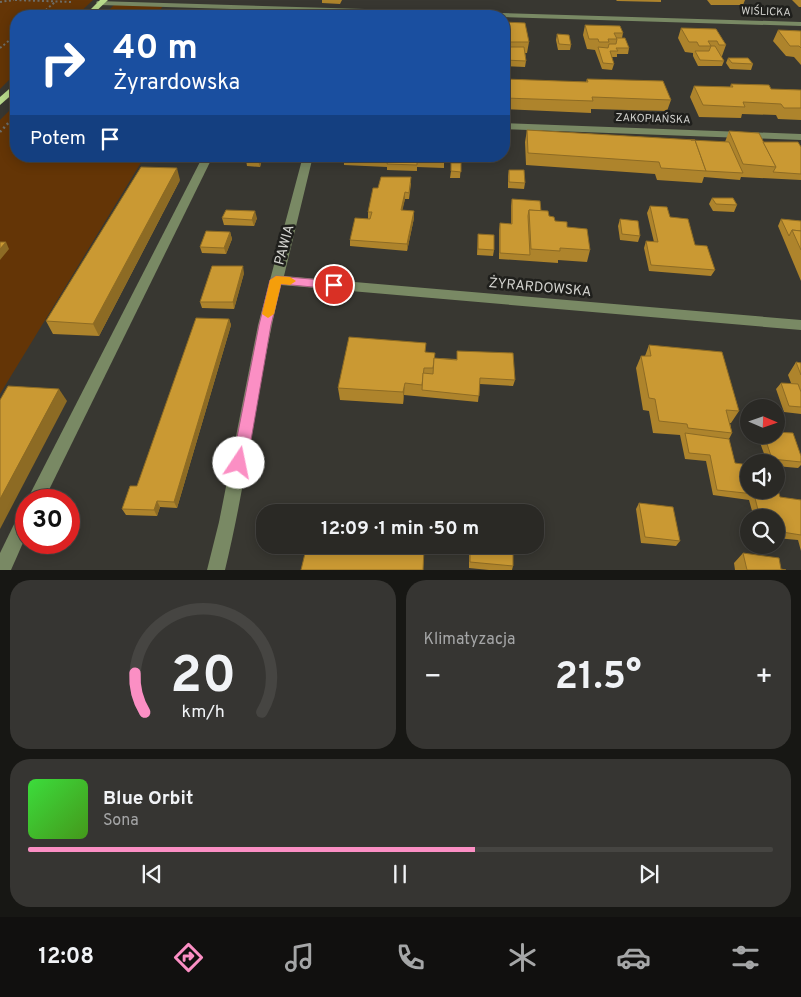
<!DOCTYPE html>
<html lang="pl">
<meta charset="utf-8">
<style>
:root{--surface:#2a2925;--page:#363532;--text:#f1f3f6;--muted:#a5a6a7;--line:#464542;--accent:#fb8fc4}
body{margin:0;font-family:Overpass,sans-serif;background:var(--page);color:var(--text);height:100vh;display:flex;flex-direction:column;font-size:19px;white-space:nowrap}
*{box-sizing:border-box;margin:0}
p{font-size:16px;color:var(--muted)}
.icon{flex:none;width:28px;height:28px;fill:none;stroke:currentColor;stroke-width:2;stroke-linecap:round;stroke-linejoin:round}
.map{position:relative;height:570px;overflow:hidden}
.drawer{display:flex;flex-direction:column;gap:10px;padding:10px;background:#171714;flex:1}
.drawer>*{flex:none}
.guide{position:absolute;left:10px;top:10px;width:500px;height:152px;border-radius:20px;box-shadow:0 2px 12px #0003,0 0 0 1px var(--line);background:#1a4fa0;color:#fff;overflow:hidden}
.needle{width:32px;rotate:92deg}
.tools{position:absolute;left:740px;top:399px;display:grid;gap:10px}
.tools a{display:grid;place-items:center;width:45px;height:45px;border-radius:50%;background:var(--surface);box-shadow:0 2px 12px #0003,0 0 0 1px var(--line);font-size:25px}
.speed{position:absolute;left:15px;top:489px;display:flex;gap:10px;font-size:25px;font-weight:700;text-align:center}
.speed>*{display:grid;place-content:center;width:65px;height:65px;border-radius:50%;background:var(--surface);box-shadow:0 2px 12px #0003,0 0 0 1px var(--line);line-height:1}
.speed .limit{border:8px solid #d22;background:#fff;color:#111}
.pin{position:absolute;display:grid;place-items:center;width:42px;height:42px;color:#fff;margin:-21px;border:2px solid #fff;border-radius:50%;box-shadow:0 1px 5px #0007}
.me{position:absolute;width:55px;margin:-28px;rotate:11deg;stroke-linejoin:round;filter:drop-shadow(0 0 4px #0008)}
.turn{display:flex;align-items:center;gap:18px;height:105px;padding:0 20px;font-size:22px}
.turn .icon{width:65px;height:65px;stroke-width:2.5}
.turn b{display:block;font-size:35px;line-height:42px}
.then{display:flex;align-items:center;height:48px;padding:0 20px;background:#0003;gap:10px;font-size:19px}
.big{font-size:38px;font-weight:700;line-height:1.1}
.drawer .card{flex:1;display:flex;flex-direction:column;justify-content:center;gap:8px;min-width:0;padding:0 18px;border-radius:20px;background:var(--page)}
.drawer .dial{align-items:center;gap:0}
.dial svg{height:130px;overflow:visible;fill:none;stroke:var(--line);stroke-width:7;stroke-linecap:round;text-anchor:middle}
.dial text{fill:var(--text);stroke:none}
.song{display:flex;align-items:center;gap:15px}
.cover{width:60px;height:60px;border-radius:8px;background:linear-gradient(135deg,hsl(120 70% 55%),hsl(100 70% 35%))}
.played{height:5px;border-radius:2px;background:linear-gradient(90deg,var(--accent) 60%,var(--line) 60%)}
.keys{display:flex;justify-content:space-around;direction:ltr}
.heat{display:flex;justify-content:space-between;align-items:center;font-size:28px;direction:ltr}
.drawer .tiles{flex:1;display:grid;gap:10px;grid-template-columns:1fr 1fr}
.card:last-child{grid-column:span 2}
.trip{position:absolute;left:256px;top:504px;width:288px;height:50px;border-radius:20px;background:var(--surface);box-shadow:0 2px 12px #0003,0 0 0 1px var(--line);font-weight:700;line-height:50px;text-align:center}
.menu{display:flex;height:80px;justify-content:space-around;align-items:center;background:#11100f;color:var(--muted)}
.menu .icon{width:35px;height:35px}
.menu .active{color:var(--accent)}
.menu b{font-size:22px;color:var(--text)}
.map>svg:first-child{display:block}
.green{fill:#643506}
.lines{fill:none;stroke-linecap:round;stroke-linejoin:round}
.path-far1{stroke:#6e6e68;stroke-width:2;stroke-dasharray:2 2.5;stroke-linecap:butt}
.path{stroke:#6e6e68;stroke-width:2.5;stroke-dasharray:2 3;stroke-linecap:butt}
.minor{fill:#798964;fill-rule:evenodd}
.major{fill:#b9db8c;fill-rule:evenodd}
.wall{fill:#ae842c}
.shaded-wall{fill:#8d6b24}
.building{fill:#ca9933;stroke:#8d6b24}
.route{fill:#fb8fc4;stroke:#a35d7f}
.slow{fill:#f59e0b}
.labels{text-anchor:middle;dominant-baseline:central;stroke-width:5;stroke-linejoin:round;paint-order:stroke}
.far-street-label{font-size:11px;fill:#d3d3cf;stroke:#1f1f1c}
.street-label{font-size:14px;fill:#d3d3cf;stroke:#1f1f1c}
</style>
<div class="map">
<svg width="801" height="570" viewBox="0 0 801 570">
<rect width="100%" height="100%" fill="#383731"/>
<g class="green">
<polygon points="0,0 93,0 76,16 16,16 16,73 0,89"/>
<polygon points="115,4 164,5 155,16 103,16"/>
<polygon points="16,104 16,156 145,156 0,394 0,120"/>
</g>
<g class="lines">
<g class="path-far1">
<polyline points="15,0 72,2"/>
<polyline points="0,2 14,0"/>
<polyline points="39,16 55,2"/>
<polyline points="0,48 16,35"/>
</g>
<polyline class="path" points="0,132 12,119"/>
<g class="minor">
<polygon points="97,1 801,22 801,26 100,5 96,3"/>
<polygon points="504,123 801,134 801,140 504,129"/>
<polygon points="203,156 213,156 44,500 27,500"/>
<path d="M303,156H313L284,276L801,320V330L281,285C258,379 248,475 225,570H207L219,522L258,325Z"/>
<polygon points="26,510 26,536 11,570 0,570 0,553 20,512"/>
</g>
<g class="major">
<polygon points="100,0 108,0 91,16 84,16"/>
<polygon points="16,83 16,91 0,105 0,97"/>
</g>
</g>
<g class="wall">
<polygon points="322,0 342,0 340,4 322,3"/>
<polygon points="616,0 661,0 661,2 617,1"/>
<polygon points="707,0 745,0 743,5 711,5"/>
<polygon points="792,0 801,0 801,7 799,7"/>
<polygon points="504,22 529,42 527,53 525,53 526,61 525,67 504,66"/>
<polygon points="585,25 623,33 622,38 629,48 628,54 617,54 617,57 611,57 614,64 612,70 602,69 595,50 587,49 583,35"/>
<polygon points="681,28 716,29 726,45 722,56 721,56 724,61 722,66 698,66 693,56 693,53 685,52 678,38"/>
<polygon points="778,30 801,31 801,65 794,57 786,56 773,41"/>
<polygon points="557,34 571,45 570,50 558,50 556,40"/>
<polygon points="728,58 753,64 751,70 730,69 726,63"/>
<polygon points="504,79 586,82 587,79 671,100 667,111 591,109 591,113 504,109"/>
<polygon points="731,84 771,89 801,90 801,120 778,119 776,115 742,114 741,118 699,117 690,97 694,86 730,87"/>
<polygon points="527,130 725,142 729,131 763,142 801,147 801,180 741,177 740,180 704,177 702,183 657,180 655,174 526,165 525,142"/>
<polygon points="247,156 262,156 262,160 260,167 247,166 246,160"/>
<polygon points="271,156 288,156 286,163 272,163"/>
<polygon points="444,156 444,168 417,167 417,171 387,170 387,167 344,165 344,159"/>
<polygon points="463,156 483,156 483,162 463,161"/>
<polygon points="461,163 460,178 450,178 451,171"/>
<polygon points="509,170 525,183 524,189 508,188 508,176"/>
<polygon points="180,180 99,336 53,334 46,321"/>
<polygon points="411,183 409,199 405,199 402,210 414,211 414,218 407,251 350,246 350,240 370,219 368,219 368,212 378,188"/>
<polygon points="712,198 737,205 734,212 713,211 709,204"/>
<polygon points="512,199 541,211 555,221 567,227 590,250 587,262 558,260 558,263 499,259 499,230 500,223 511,224 511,206"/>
<polygon points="650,206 670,217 695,245 715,270 711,276 649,271 644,248 646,241 654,242 647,213"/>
<polygon points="222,218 257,218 254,226 224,225"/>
<polygon points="620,219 640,236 638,242 620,240 618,226"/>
<polygon points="781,219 801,221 801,281 778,226"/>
<polygon points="230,232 232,239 226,254 202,253 200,247"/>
<polygon points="478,234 494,250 493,256 477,255"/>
<polygon points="244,273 234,309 202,308 200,302"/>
<polygon points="229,319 231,325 177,508 160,507 157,516 126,515 122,509 137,486"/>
<polygon points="649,345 739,411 731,423 730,423 732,433 729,439 735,463 780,497 801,500 801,551 798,540 776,538 776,518 754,518 749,500 713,495 706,461 685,459 680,435 653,433 649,411 643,410 636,368 641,356 645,356"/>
<polygon points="457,351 515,380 513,386 480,384 478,402 404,395 403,404 340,400 338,388 425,352 434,358 457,359"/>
<polygon points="796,362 801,363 801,414 784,412 776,389 781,383 791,383 788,375"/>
<polygon points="760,435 776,435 801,456 801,465 798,468 776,466 776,462 767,462 758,437"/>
<polygon points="639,503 680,541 676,546 641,543 636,509"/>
<polygon points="469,545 513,545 513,566 512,570 489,570 469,568"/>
<polygon points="743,553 781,569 786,570 735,570 734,563"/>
</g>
<g class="shaded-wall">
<polygon points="260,156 262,156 262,160 260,167 258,161"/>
<polygon points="285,156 288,156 286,163 285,157"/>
<polygon points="177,168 180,180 99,336 93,324"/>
<polygon points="405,192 405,199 401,217 401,210"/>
<polygon points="255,211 257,218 254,226 252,220"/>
<polygon points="414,211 414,218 407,251 407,244"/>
<polygon points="230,232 232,239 226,254 224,248"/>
<polygon points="6,242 9,249 0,260 0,249"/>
<polygon points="243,266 244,273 234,309 233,302"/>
<polygon points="229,319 231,325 177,508 174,502"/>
<polygon points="405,383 404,395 403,404 403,392"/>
<polygon points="59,389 67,401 0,529 0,499"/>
<polygon points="157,501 160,507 157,516 154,510"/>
</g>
<g class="building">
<polygon points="415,15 416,16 402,16"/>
<polygon points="504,22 525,23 529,42 504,42"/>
<polygon points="585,25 620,26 623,33 614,33 617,39 608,39 609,42 599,42 598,39 589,39"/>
<polygon points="681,28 716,29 726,45 719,45 717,41 708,41 711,46 699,46 697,42 689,42"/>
<polygon points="778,30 801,31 801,48 799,46 790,46"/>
<polygon points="557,34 569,35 571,45 559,44"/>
<polygon points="616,38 625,38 629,48 616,48 618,51 610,51 614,64 603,63 598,47 608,48 609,44 616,44 617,39"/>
<polygon points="711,46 715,46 724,61 700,60 695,51 709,51"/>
<polygon points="504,47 524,47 526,61 504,60"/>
<polygon points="728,58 748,58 753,64 732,63"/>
<polygon points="504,79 588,82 587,79 663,81 671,100 592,97 593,101 504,98"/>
<polygon points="731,84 769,85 771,89 801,90 801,108 784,108 781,104 743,102 745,107 703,105 694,86 733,87"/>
<polygon points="527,130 695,140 706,171 661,168 659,162 528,153"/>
<polygon points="729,131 759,133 776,167 743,164"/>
<polygon points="691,140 729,142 743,173 706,171 695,140"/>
<polygon points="763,142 798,142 801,147 801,174 773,172 776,167"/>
<polygon points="247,156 260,156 258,161 246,160"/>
<polygon points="345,156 444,156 444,162 417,161 417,165 387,164 388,160 344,159"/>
<polygon points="451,163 461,163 461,172 451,171"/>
<polygon points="141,167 177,168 93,324 46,321"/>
<polygon points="509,170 524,170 525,183 509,182"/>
<polygon points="381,177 411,177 409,193 405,192 401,210 414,211 407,244 350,240 355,218 370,219 372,212 368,212 373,188 378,188"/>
<polygon points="712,198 733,198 737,205 716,204"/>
<polygon points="512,199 540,201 541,211 529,210 528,216 530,255 500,253 500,223 512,224"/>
<polygon points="650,206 667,207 670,217 688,219 695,245 707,246 715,270 651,265 646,241 658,242"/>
<polygon points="226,210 255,211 252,220 222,218"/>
<polygon points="529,210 548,211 549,216 554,217 555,221 567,222 567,227 587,229 590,250 560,248 560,251 531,249"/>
<polygon points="620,219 638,221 640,236 622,234"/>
<polygon points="781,219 801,221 801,231 792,230 789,236"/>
<polygon points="792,230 801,231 801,250"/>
<polygon points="206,231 230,232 224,248 200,247"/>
<polygon points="478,234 494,235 494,250 478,249"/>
<polygon points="0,242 6,242 0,249"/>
<polygon points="212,266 243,266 233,302 200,302"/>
<polygon points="196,318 229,319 174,502 157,501 154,510 122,509 130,486 137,486"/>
<polygon points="349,337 426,343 425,352 435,353 433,368 424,368 422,385 405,383 403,392 338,388"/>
<polygon points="649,345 722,352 739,411 726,410 732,433 688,428 687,424 659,421 655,399 649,398 641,356 651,356"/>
<polygon points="457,351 513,353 515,380 480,378 479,396 422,390 423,373 433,374 434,358 457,360"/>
<polygon points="796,362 801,363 801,375"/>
<polygon points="781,383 798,384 801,392 801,407 789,406"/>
<polygon points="8,386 59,389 0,499 0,400"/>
<polygon points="776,432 793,433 801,456 801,462 772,459 764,435 776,435"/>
<polygon points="685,433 729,439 735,463 749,465 749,490 776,490 776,483 780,497 801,500 801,535 776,531 776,518 760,518 754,494 717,490 710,455 689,453"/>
<polygon points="639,503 673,507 680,541 645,537"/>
<polygon points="307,545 384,545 424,549 423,570 301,570"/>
<polygon points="470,545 513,545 513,566 470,562"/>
<polygon points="743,553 779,558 781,569 786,570 747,570"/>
</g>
<polygon class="route" points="276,276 334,281 340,285 334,289 281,284 271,325 247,463 244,467 239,469 234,467 232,463 259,325 270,280"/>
<polygon class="slow" points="276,276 290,277 296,281 290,285 281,284 274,314 268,318 262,314 270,280"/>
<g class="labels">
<g class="far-street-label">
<text transform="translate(766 12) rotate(2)">WIŚLICKA</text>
<text transform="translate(653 119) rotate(2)">ZAKOPIAŃSKA</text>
</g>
<g class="street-label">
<text transform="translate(285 245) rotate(-75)">PAWIA</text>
<text transform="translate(540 288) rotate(5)">ŻYRARDOWSKA</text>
</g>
</g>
</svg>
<div class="tools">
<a><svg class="needle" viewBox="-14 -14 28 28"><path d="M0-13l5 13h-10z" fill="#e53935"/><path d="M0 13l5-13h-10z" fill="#a5a6a7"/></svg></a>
<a><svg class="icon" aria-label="sound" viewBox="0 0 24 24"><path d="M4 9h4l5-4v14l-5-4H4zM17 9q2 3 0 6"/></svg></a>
<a><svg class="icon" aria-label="search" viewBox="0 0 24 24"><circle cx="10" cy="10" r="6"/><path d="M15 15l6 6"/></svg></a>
</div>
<div class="speed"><div class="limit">30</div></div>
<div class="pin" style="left:334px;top:285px;background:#d93025"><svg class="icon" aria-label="arrive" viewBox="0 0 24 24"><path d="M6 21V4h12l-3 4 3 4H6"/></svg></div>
<svg class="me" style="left:239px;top:463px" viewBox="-20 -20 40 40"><circle r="19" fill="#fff"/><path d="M0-13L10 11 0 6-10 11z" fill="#fb8fc4"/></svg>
<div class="trip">12:09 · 1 min · 50 m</div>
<div class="guide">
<div class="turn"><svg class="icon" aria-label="right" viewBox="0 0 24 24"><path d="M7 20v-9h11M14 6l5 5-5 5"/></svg><div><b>40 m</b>Żyrardowska</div></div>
<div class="then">Potem<svg class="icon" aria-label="arrive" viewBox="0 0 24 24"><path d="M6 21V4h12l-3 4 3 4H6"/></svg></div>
</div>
</div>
<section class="drawer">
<div class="tiles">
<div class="card dial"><svg viewBox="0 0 100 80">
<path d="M14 69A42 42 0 1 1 86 69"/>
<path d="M14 69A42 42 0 0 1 8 45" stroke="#fb8fc4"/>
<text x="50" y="56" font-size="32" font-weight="700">20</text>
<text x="50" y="72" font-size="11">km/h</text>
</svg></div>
<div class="card"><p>Klimatyzacja</p>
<div class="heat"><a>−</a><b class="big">21.5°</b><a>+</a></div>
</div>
<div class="card">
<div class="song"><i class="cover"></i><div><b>Blue Orbit</b><p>Sona</p></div></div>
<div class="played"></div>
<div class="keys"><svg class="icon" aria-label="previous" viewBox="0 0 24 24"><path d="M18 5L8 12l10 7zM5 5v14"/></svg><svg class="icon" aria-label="pause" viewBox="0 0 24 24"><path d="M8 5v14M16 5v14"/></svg><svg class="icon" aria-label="next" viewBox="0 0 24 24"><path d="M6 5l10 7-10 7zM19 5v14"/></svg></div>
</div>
</div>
</section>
<nav class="menu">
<b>12:08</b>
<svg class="icon active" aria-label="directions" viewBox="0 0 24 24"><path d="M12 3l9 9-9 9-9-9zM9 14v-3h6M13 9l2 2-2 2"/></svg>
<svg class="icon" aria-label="music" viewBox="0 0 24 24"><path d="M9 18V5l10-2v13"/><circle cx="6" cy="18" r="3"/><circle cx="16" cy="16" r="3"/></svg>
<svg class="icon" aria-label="phone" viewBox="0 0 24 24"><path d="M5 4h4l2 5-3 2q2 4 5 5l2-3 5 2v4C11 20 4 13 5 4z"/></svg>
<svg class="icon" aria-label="climate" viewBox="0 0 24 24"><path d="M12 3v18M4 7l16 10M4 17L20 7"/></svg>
<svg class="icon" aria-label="car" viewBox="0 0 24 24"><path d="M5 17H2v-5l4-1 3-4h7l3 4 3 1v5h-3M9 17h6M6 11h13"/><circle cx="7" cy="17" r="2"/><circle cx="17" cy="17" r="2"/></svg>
<svg class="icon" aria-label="filters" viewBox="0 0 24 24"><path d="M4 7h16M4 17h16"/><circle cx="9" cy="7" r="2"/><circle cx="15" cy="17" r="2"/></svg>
</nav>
